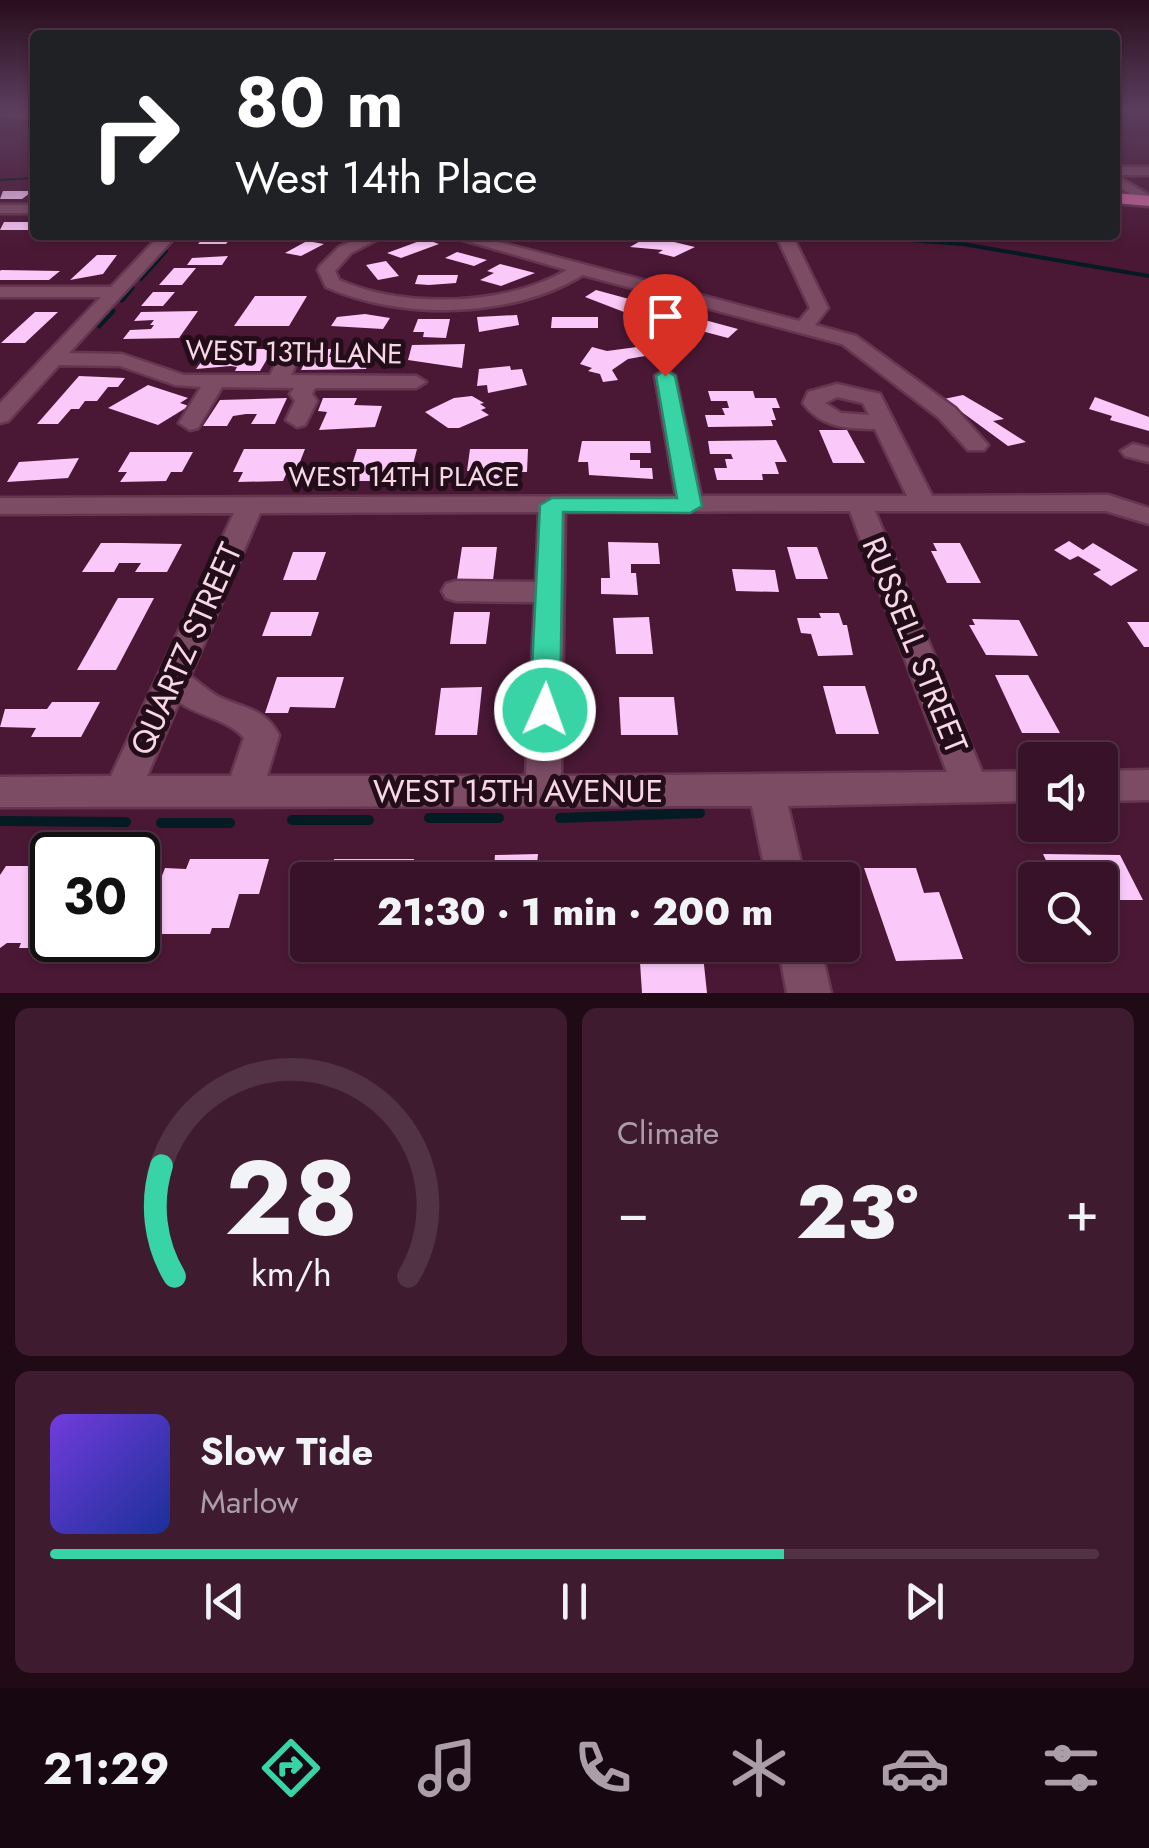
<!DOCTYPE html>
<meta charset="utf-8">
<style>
:root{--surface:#381228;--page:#3f1b30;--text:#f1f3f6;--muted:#ab9ea8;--line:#523245;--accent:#39d4a5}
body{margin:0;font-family:Jost,sans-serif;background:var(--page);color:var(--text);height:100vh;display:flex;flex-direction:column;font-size:38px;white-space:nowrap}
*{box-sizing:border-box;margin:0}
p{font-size:32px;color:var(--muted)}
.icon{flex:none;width:55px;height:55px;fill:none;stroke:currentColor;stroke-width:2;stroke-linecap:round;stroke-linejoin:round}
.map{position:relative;height:993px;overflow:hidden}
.side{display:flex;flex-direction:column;gap:15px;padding:15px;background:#1f0a16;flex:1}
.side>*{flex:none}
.banner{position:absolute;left:30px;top:30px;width:1090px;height:210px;border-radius:10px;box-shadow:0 2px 8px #0004,0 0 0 2px var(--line);background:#202124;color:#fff;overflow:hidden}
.fabs{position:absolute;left:1018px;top:742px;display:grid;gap:20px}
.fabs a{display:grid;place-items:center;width:100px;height:100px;border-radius:10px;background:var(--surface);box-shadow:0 2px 8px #0004,0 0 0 2px var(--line);font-size:50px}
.speed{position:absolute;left:30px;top:832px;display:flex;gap:20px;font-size:50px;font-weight:700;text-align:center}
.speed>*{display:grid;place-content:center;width:130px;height:130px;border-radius:50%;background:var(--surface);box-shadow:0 2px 8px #0004,0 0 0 2px var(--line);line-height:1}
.speed .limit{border:5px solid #111;border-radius:15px;background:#fff;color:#111}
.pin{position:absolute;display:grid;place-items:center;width:85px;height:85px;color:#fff;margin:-102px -42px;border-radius:50% 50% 50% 0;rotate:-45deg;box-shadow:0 0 10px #0007}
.pin .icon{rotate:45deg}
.me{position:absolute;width:110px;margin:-55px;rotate:2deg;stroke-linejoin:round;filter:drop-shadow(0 0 8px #0008)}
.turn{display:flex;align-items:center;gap:35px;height:210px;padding:0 40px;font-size:45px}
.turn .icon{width:130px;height:130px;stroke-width:2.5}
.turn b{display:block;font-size:70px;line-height:85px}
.big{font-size:75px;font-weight:800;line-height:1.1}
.side .tile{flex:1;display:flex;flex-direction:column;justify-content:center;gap:15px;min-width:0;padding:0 35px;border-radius:15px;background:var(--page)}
.side .dial{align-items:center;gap:0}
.dial svg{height:260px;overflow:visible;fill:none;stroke:var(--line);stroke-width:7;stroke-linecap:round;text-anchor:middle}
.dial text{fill:var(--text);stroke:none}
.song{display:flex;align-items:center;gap:30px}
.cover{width:120px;height:120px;border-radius:15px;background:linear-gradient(135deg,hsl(260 70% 55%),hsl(230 70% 35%))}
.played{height:10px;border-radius:5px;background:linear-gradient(90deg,var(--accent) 70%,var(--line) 70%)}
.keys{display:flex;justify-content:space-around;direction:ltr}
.heat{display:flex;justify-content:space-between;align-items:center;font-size:55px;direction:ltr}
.side .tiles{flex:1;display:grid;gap:15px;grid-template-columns:1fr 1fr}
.tile:last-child{grid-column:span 2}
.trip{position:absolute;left:290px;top:862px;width:570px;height:100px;border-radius:10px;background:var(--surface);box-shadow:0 2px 8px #0004,0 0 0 2px var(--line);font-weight:800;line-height:100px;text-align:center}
.tab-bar{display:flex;height:160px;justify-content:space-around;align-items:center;background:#160710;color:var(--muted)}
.tab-bar .icon{width:70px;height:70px}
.tab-bar .active{color:var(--accent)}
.tab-bar b{font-size:45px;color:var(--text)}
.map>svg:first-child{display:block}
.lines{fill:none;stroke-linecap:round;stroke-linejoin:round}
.stream-far3{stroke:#051b24;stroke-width:2.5}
.stream-far2{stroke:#051b24;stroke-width:4}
.stream-far1{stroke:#051b24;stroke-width:5}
.stream{stroke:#051b24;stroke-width:10}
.building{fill:#fbc9f9}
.minor-casing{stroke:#663651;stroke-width:5}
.major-casing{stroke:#663651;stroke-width:5}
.minor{fill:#7c4c65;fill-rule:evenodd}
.major{fill:#c9659c;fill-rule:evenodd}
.route{fill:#39d4a5;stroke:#258a6b;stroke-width:2.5}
.labels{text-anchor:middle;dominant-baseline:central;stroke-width:10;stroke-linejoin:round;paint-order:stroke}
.street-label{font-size:28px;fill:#f7d6e6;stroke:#230d19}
.near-street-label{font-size:32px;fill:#f7d6e6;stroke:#230d19}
</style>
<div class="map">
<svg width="1149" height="993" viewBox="0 0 1149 993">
<rect width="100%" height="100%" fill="#4a1835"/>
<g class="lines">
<polyline class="stream-far3" points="0,180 35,178"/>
<g class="stream-far2">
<polyline points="869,237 963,244 1149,276"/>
<polyline points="141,279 166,251"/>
</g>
<g class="stream-far1">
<polyline points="122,300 132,288"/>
<polyline points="99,326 113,311"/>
</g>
<g class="stream">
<polyline points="429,818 499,818"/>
<polyline points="560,818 700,813"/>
<polyline points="292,820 369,820"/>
<polyline points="0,821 126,822"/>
<polyline points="161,823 230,823"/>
</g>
</g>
<g class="building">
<polygon points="3,191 33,191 22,199 0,199"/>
<polygon points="4,222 35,222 35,230 0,230"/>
<polygon points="206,235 228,235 223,240 229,240 226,244 198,244"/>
<polygon points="649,236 695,247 674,257 658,253 663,250 630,247"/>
<polygon points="425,239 439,244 401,258 387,253"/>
<polygon points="307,241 324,244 301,256 285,253"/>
<polygon points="457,252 487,260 474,266 445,258"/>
<polygon points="97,255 117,255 103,274 70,280"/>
<polygon points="228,256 222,265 187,265 192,258"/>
<polygon points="386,261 399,276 378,280 366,265"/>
<polygon points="500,264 535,273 501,286 480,280 494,273 487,271"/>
<polygon points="174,268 196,268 182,285 159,285"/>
<polygon points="0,271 1,270 60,271 49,280 0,280"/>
<polygon points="418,275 458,275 456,283 429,285 415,284"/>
<polygon points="596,290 640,302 624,312 585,297"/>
<polygon points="153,292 175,292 163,306 141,306"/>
<polygon points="255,296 307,296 289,326 234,326"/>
<polygon points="651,305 693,316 682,325 639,313"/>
<polygon points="198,311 179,338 123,339 130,330 151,329 154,325 150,325 154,320 134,321 141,312"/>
<polygon points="35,312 58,312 25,343 1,343"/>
<polygon points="365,314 390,318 383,329 331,326 337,317"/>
<polygon points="517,315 519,325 479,332 477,317"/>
<polygon points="552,317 598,317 598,328 551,328"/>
<polygon points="418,319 450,319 446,338 423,337 424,332 413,332"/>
<polygon points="701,319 738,329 728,338 690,328"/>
<polygon points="465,344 462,368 408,360 412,345"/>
<polygon points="212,347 233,347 228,355 238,357 246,357 251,349 273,349 260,371 235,371 237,367 231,366 196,369"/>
<polygon points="353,347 374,347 366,369 301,370 311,349 332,349 329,357 340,357 350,355"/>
<polygon points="592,347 607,351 637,347 645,356 628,359 612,370 618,380 603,382 600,374 588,371 592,368 580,364"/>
<polygon points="510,366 511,370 522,369 527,385 488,393 487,385 477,386 479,369"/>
<polygon points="79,376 125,378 118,387 108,387 97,401 85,401 79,409 71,409 58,424 37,424"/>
<polygon points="148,385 188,398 180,403 189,406 158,425 108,408"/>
<polygon points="708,391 753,391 755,398 776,398 780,408 772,408 776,420 771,420 773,426 708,427 705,415 725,415 722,408 729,408 727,401 711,401"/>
<polygon points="963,395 1004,419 993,421 1026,442 1008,446 944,399"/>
<polygon points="472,396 484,403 480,404 486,408 481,410 489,415 459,428 448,428 425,412 454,398"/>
<polygon points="1095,397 1149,417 1149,431 1110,420 1112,416 1089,409"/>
<polygon points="287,398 275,424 251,424 257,414 246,414 233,416 227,426 203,426 220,400"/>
<polygon points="323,398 357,398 354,405 382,406 375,427 319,430 327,412 318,411"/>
<polygon points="819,430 847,430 865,463 833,463"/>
<polygon points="776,440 787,462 775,462 779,474 762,474 763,480 717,480 714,468 727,468 725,459 733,459 731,454 710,454 708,441"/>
<polygon points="582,441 650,441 651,453 630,453 630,460 640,460 640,468 652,468 653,479 589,475 588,462 578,462"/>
<polygon points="244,449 305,449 296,472 287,472 283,481 238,482 243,472 233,472"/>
<polygon points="357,449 417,449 411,472 403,472 400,481 356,481 359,471 350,471"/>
<polygon points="470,449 528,449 527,472 519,472 518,481 474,481 475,471 467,471"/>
<polygon points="130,452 193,452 182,472 171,472 166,481 120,482 127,472 118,472"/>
<polygon points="79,458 68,478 7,482 19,462"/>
<polygon points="1069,541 1083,550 1093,543 1138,570 1111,586 1093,574 1101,570 1078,556 1070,560 1054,550"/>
<polygon points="608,542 658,543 660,564 631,564 631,573 636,573 638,595 601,594 601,578 610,578"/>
<polygon points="101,543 122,543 182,544 167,572 135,572 141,563 119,563 114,572 82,572"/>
<polygon points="933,543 960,543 981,583 947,583 931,551 937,551"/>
<polygon points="462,547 497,547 493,580 457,580"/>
<polygon points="787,547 817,547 828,579 796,579"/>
<polygon points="293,552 326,552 316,580 283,580"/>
<polygon points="732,569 775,570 779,592 736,591"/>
<polygon points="118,598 154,598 116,670 77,670"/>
<polygon points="271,612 319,612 311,636 262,636"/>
<polygon points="454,612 490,612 486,644 450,644"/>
<polygon points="819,613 839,613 843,625 847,625 853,655 818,656 811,634 801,633 797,618 821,618"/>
<polygon points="649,617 653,654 616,654 613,618"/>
<polygon points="972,619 1019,620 1038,656 986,655 969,625 975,625"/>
<polygon points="1127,622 1149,622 1149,647 1144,647"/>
<polygon points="995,675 1028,675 1060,733 1022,733"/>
<polygon points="277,677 344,677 335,708 290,707 288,713 265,713"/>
<polygon points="823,686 865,686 879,734 836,734"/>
<polygon points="482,687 477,735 435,735 441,688"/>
<polygon points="619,697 674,697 678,735 621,735"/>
<polygon points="52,702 100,702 81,737 31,737 36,728 0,727 5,709 47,709"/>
<polygon points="45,851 88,851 87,855 52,855 52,930 44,948 19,948 21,943 7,943 0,948 0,875 6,866 38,866"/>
<polygon points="538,854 537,864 560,863 560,880 476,880 478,867 494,867 495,855"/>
<polygon points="1043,854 1120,855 1143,900 1102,900 1109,913 1100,913 1100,880 1055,880"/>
<polygon points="190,859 269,859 259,894 239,894 229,928 212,928 210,934 139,934 165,868 186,869"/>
<polygon points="334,859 414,859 411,880 308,880 311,868 332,868"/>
<polygon points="864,868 916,868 924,893 939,892 963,959 896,961"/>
<polygon points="713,870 715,880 646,880 645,871"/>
<polygon points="306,889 308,934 295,934"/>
<polygon points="702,946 707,993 642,993 639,947"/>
</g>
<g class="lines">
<defs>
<g id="minor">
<polygon points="35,112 35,118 0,116"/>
<rect x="1115" y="167" width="34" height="8"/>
<polygon points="1115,175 1149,195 1149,205 1115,185"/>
<rect x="0" y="205" width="35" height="8"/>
<polygon points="160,235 177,235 69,353 122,354 184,375 270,375 286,345 293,343 303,349 291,375 416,376 426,382 416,388 315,388 312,394 317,401 305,425 297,427 286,420 295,401 290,394 294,388 222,387 198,428 190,430 179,423 201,387 175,385 120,366 59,365 8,421 0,423 0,403 101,297 0,297 0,287 111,287"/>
<path d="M365,235H386L351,253L335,271L339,280C404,309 505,306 567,270L446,235H472L799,321L810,308L776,235H792L828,308L815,325L856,336L955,408L988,445L984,450H968L939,418L842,344L583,275C512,318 402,321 326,287L318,270L320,266L339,247Z"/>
<path d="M665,370L675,376L701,496H907L875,429C847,429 820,427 803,403L808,392L837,384L880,394L932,496L1108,495L1149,508V524L1106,511H875L982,772L1035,771V801L788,806L805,880H767L752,806L0,807V777L111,776L234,513L0,514V498L676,496L655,376ZM837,397L863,403L869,415L841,413L825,403ZM850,511L947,772L561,776L565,512ZM539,512L536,582L456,581L446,584L442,591L446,598L456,601L535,602L526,776H267L279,735C264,707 243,709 217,696C208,691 199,682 190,676L260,513ZM179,702C198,716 230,720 244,738L231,776H147Z"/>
<polygon points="1133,444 1149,448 1149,462 1125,456 1121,451"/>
<polygon points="1149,770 1149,800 1100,801 1100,771"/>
<polygon points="778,945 820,945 831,993 787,993"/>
</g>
<polygon id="major" points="1115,193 1149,196 1149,206 1115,203"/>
</defs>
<use href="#minor" class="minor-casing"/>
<use href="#major" class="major-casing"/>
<use href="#minor" class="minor"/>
<use href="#major" class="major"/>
</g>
<linearGradient id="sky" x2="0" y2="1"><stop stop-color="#290d1d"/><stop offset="0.44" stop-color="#5a3d5c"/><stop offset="1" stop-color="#5a3d5c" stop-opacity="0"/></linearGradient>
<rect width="1149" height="248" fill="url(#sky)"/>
<polygon class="route" points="665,370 675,376 702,506 690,513 563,512 560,710 556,719 545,722 535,719 530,710 540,505 552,498 677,498 656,376"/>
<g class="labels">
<g class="street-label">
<text transform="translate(294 352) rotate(1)">WEST 13TH LANE</text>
<text x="404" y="476">WEST 14TH PLACE</text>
</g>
<g class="near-street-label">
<text transform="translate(915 645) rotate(68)">RUSSELL STREET</text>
<text transform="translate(186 649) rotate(-66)">QUARTZ STREET</text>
<text x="518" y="791">WEST 15TH AVENUE</text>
</g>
</g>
</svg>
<div class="fabs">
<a><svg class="icon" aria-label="sound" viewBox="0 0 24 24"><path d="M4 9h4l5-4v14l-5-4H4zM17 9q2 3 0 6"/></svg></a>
<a><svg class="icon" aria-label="search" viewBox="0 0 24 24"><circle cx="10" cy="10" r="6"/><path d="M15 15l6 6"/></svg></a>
</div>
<div class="speed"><div class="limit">30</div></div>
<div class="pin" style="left:665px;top:376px;background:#d93025"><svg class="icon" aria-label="arrive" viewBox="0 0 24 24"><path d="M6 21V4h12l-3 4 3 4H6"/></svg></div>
<svg class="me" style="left:545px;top:710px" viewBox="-20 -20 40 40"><circle r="17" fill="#39d4a5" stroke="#fff" stroke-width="3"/><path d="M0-11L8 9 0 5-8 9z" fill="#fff"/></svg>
<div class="trip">21:30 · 1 min · 200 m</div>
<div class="banner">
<div class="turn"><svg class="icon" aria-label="right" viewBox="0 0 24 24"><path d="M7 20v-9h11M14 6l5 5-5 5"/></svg><div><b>80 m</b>West 14th Place</div></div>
</div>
</div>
<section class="side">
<div class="tiles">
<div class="tile dial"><svg viewBox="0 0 100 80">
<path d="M14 69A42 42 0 1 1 86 69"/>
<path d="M14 69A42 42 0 0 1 10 35" stroke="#39d4a5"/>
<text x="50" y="56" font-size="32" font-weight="700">28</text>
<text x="50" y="72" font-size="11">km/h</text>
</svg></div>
<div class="tile"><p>Climate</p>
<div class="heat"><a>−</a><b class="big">23°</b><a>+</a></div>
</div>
<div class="tile">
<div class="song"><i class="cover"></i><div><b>Slow Tide</b><p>Marlow</p></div></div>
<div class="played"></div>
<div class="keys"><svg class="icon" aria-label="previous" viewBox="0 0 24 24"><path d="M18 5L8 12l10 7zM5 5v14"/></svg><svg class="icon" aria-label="pause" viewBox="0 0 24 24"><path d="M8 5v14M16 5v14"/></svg><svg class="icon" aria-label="next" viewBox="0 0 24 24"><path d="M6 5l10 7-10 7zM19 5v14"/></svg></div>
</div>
</div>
</section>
<nav class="tab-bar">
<b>21:29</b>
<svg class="icon active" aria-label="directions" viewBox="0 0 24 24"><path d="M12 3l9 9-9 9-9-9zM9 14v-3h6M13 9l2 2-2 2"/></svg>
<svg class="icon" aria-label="music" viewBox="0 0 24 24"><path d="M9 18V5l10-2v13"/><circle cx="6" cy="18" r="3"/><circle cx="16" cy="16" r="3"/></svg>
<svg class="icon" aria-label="phone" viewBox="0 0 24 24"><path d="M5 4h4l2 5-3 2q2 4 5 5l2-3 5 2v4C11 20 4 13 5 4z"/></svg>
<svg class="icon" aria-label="climate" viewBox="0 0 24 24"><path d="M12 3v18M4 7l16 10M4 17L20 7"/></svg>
<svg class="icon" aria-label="car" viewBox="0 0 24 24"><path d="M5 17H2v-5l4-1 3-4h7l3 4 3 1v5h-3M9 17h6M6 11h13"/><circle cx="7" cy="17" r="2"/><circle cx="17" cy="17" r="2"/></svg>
<svg class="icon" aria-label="filters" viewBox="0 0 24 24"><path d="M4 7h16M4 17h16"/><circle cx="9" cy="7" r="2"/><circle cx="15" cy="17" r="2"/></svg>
</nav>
